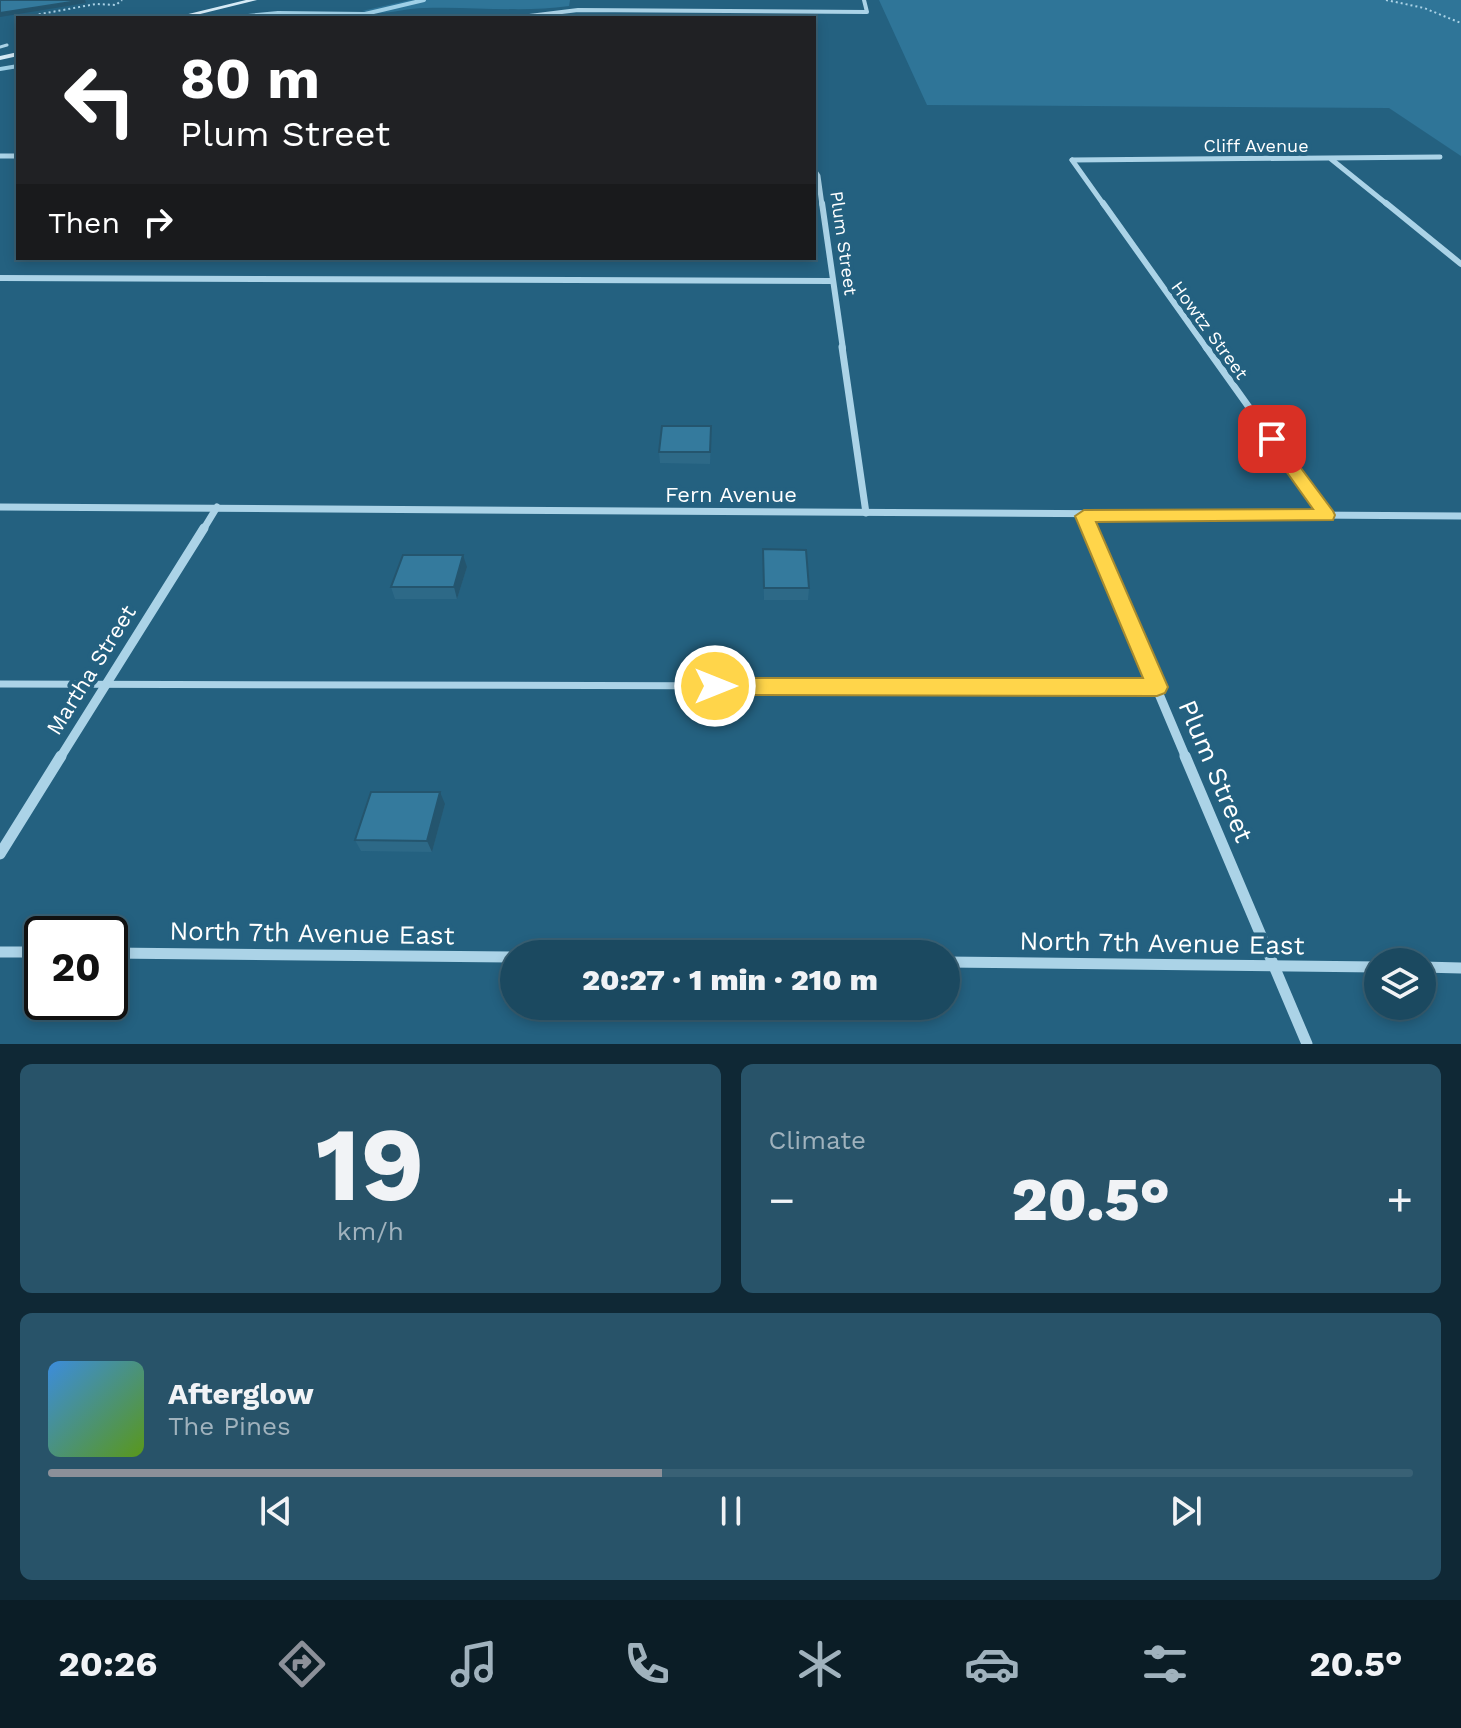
<!DOCTYPE html>
<meta charset="utf-8">
<style>
:root{--surface:#1b4960;--page:#285369;--text:#f1f3f6;--muted:#a0b2bd;--line:#396175;--accent:#8c9099}
body{margin:0;font-family:"Work Sans",sans-serif;background:var(--page);color:var(--text);height:100vh;display:flex;flex-direction:column;font-size:30px;white-space:nowrap}
*{box-sizing:border-box;margin:0}
p{font-size:26px;color:var(--muted)}
.icon{flex:none;width:44px;height:44px;fill:none;stroke:currentColor;stroke-width:2;stroke-linecap:round;stroke-linejoin:round}
.map{position:relative;height:1044px;overflow:hidden}
.sheet{display:flex;flex-direction:column;gap:20px;padding:20px;background:#0f2835;flex:1}
.sheet>*{flex:none}
.guide{position:absolute;left:16px;top:16px;width:800px;height:244px;border-radius:0px;box-shadow:0 4px 12px #0003,0 0 0 2px var(--line);background:#202124;color:#fff;overflow:hidden}
.tools{position:absolute;left:1364px;top:948px;display:grid;gap:16px}
.tools a{display:grid;place-items:center;width:72px;height:72px;border-radius:50%;background:var(--surface);box-shadow:0 4px 12px #0003,0 0 0 2px var(--line);font-size:40px}
.speed{position:absolute;left:24px;top:916px;display:flex;gap:16px;font-size:40px;font-weight:700;text-align:center}
.speed>*{display:grid;place-content:center;width:104px;height:104px;border-radius:50%;background:var(--surface);box-shadow:0 4px 12px #0003,0 0 0 2px var(--line);line-height:1}
.speed .limit{border:4px solid #111;border-radius:12px;background:#fff;color:#111}
.pin{position:absolute;display:grid;place-items:center;width:68px;height:68px;color:#fff;margin:-34px;border-radius:16px;box-shadow:0 4px 12px #0006}
.me{position:absolute;width:88px;margin:-44px;rotate:90deg;stroke-linejoin:round;filter:drop-shadow(0 0 6px #0008)}
.turn{display:flex;align-items:center;gap:28px;height:168px;padding:0 32px;font-size:36px}
.turn .icon{width:104px;height:104px;stroke-width:2.5}
.turn b{display:block;font-size:56px;line-height:68px}
.then{display:flex;align-items:center;height:76px;padding:0 32px;background:#0003;gap:16px;font-size:30px}
.big{font-size:60px;font-weight:800;line-height:1.1}
.sheet .card{flex:1;display:flex;flex-direction:column;justify-content:center;gap:12px;min-width:0;padding:0 28px;border-radius:12px;background:var(--page)}
.sheet .dial{align-items:center;gap:0}
.dial b{font-size:104px;line-height:1}
.song{display:flex;align-items:center;gap:24px}
.cover{width:96px;height:96px;border-radius:12px;background:linear-gradient(135deg,hsl(210 70% 55%),hsl(90 70% 35%))}
.played{height:8px;border-radius:4px;background:linear-gradient(90deg,var(--accent) 45%,var(--line) 45%)}
.keys{display:flex;justify-content:space-around;direction:ltr}
.heat{display:flex;justify-content:space-between;align-items:center;font-size:44px;direction:ltr}
.sheet .tiles{flex:1;display:grid;gap:20px;grid-template-columns:1fr 1fr}
.card:last-child{grid-column:span 2}
.trip{position:absolute;left:500px;top:940px;width:460px;height:80px;border-radius:40px;background:var(--surface);box-shadow:0 4px 12px #0003,0 0 0 2px var(--line);font-weight:800;line-height:80px;text-align:center}
.dock{display:flex;height:128px;justify-content:space-around;align-items:center;background:#0b1d26;color:var(--muted)}
.dock .icon{width:56px;height:56px}
.dock .on{color:var(--accent)}
.dock b{font-size:36px;color:var(--text)}
.map>svg:first-child{display:block}
.green{fill:#2f7598}
.lines{fill:none;stroke-linecap:round;stroke-linejoin:round}
.stream{stroke:#9fd0e7;stroke-width:4}
.path{stroke:#abd3e7;stroke-width:2;stroke-dasharray:2 3;stroke-linecap:butt}
.service-far1{stroke:#abd3e7;stroke-width:3}
.service{stroke:#abd3e7;stroke-width:7}
.minor-far5{stroke:#abd3e7;stroke-width:4}
.minor-far4{stroke:#abd3e7;stroke-width:5}
.minor-far3{stroke:#abd3e7;stroke-width:6}
.minor-far2{stroke:#abd3e7;stroke-width:7}
.minor-far1{stroke:#abd3e7;stroke-width:9}
.minor{stroke:#abd3e7;stroke-width:11}
.secondary{fill:#d5eaf6;fill-rule:evenodd}
.wall{fill:#2d6987}
.shaded-wall{fill:#24556e}
.building{fill:#347a9d;stroke:#24556e;stroke-width:2}
.route{fill:#ffd54a;stroke:#a68a30;stroke-width:2}
.labels{text-anchor:middle;dominant-baseline:central;stroke-width:8;stroke-linejoin:round;paint-order:stroke}
.far-street-label{font-size:18px;fill:#fff;stroke:#246180}
.street-label{font-size:22px;fill:#fff;stroke:#246180}
.near-street-label{font-size:26px;fill:#fff;stroke:#246180}
</style>
<div class="map">
<svg width="1461" height="1044" viewBox="0 0 1461 1044">
<rect width="100%" height="100%" fill="#246180"/>
<g class="green">
<path d="M410,0H570L569,6C521,13 473,6 424,8C405,8 381,17 362,11Z"/>
<polygon points="879,0 1461,0 1461,156 1389,108 927,105"/>
</g>
<g class="lines">
<g class="stream">
<polyline points="227,18 278,13 365,14 424,0"/>
<polyline points="0,69 18,66"/>
</g>
<g class="path">
<polyline points="1386,0 1424,8 1461,23"/>
<polyline points="24,17 96,4 116,5 122,0"/>
</g>
<polyline class="service-far1" points="0,47 7,45"/>
<polyline class="service" points="0,684 1156,687"/>
<polyline class="minor-far5" points="513,18 578,10 867,12 864,0"/>
<g class="minor-far4">
<polyline points="0,156 18,156"/>
<polyline points="1331,159 1388,205"/>
<polyline points="1072,160 1104,205"/>
<polyline points="1072,160 1440,157"/>
<polyline points="814,170 818,176 822,205"/>
</g>
<g class="minor-far3">
<polyline points="822,203 843,349"/>
<polyline points="1103,203 1207,349"/>
<polyline points="1386,203 1461,264"/>
<polyline points="0,278 832,281"/>
</g>
<g class="minor-far2">
<polyline points="842,347 866,513"/>
<polyline points="1206,347 1326,515"/>
<polyline points="0,507 1461,516"/>
<polyline points="1084,516 1090,530"/>
<polyline points="203,530 217,507"/>
</g>
<g class="minor-far1">
<polyline points="1089,528 1186,758"/>
<polyline points="60,758 204,528"/>
</g>
<g class="minor">
<polyline points="1185,756 1307,1044"/>
<polyline points="0,854 61,756"/>
<polyline points="0,952 42,952"/>
<polyline points="110,953 514,957"/>
<polyline points="946,962 1378,967"/>
<polyline points="1422,967 1461,968"/>
</g>
<g class="secondary">
<polygon points="246,0 257,0 184,18 172,18"/>
<polygon points="18,52 18,56 0,60 0,56"/>
</g>
</g>
<g class="wall">
<polygon points="711,437 710,464 660,463 659,452"/>
<polygon points="763,549 809,588 808,600 764,600"/>
<polygon points="467,567 457,599 395,599 391,587"/>
<polygon points="445,804 432,852 361,851 355,840"/>
</g>
<g class="shaded-wall">
<polygon points="85,0 86,3 0,17 0,13"/>
<polygon points="463,555 467,567 457,599 454,587"/>
<polygon points="440,792 445,804 432,852 427,841"/>
</g>
<g class="building">
<polygon points="0,0 84,0 0,13"/>
<polygon points="662,426 711,426 710,452 659,452"/>
<polygon points="763,549 806,550 809,588 764,588"/>
<polygon points="403,555 463,555 454,587 391,587"/>
<polygon points="371,792 440,792 427,841 355,840"/>
</g>
<polygon class="route" points="1272,434 1277,436 1333,511 1335,515 1333,520 1096,522 1168,687 1165,693 1157,696 715,695 708,693 704,686 708,680 715,678 1143,678 1075,516 1084,510 1313,509 1263,439"/>
<g class="labels">
<g class="far-street-label">
<text x="1256" y="145">Cliff Avenue</text>
<text transform="translate(844 243) rotate(82)">Plum Street</text>
<text transform="translate(1210 330) rotate(54)">Howtz Street</text>
</g>
<g class="street-label">
<text x="731" y="494">Fern Avenue</text>
<text transform="translate(91 670) rotate(-58)">Martha Street</text>
</g>
<g class="near-street-label">
<text transform="translate(1216 771) rotate(67)">Plum Street</text>
<text transform="translate(312 933) rotate(1)">North 7th Avenue East</text>
<text transform="translate(1162 943) rotate(1)">North 7th Avenue East</text>
</g>
</g>
</svg>
<div class="tools">
<a><svg class="icon" aria-label="layers" viewBox="0 0 24 24"><path d="M12 4l9 5-9 5-9-5zM3 14l9 5 9-5"/></svg></a>
</div>
<div class="speed"><div class="limit">20</div></div>
<div class="pin" style="left:1272px;top:439px;background:#d93025"><svg class="icon" aria-label="arrive" viewBox="0 0 24 24"><path d="M6 21V4h12l-3 4 3 4H6"/></svg></div>
<svg class="me" style="left:715px;top:686px" viewBox="-20 -20 40 40"><circle r="17" fill="#ffd54a" stroke="#fff" stroke-width="3"/><path d="M0-11L8 9 0 5-8 9z" fill="#fff"/></svg>
<div class="trip">20:27 · 1 min · 210 m</div>
<div class="guide">
<div class="turn"><svg class="icon" aria-label="left" viewBox="0 0 24 24"><path d="M17 20v-9H6M10 6l-5 5 5 5"/></svg><div><b>80 m</b>Plum Street</div></div>
<div class="then">Then<svg class="icon" aria-label="right" viewBox="0 0 24 24"><path d="M7 20v-9h11M14 6l5 5-5 5"/></svg></div>
</div>
</div>
<section class="sheet">
<div class="tiles">
<div class="card dial"><b>19</b><p>km/h</p></div>
<div class="card"><p>Climate</p>
<div class="heat"><a>−</a><b class="big">20.5°</b><a>+</a></div>
</div>
<div class="card">
<div class="song"><i class="cover"></i><div><b>Afterglow</b><p>The Pines</p></div></div>
<div class="played"></div>
<div class="keys"><svg class="icon" aria-label="previous" viewBox="0 0 24 24"><path d="M18 5L8 12l10 7zM5 5v14"/></svg><svg class="icon" aria-label="pause" viewBox="0 0 24 24"><path d="M8 5v14M16 5v14"/></svg><svg class="icon" aria-label="next" viewBox="0 0 24 24"><path d="M6 5l10 7-10 7zM19 5v14"/></svg></div>
</div>
</div>
</section>
<nav class="dock">
<b>20:26</b>
<svg class="icon on" aria-label="directions" viewBox="0 0 24 24"><path d="M12 3l9 9-9 9-9-9zM9 14v-3h6M13 9l2 2-2 2"/></svg>
<svg class="icon" aria-label="music" viewBox="0 0 24 24"><path d="M9 18V5l10-2v13"/><circle cx="6" cy="18" r="3"/><circle cx="16" cy="16" r="3"/></svg>
<svg class="icon" aria-label="phone" viewBox="0 0 24 24"><path d="M5 4h4l2 5-3 2q2 4 5 5l2-3 5 2v4C11 20 4 13 5 4z"/></svg>
<svg class="icon" aria-label="climate" viewBox="0 0 24 24"><path d="M12 3v18M4 7l16 10M4 17L20 7"/></svg>
<svg class="icon" aria-label="car" viewBox="0 0 24 24"><path d="M5 17H2v-5l4-1 3-4h7l3 4 3 1v5h-3M9 17h6M6 11h13"/><circle cx="7" cy="17" r="2"/><circle cx="17" cy="17" r="2"/></svg>
<svg class="icon" aria-label="filters" viewBox="0 0 24 24"><path d="M4 7h16M4 17h16"/><circle cx="9" cy="7" r="2"/><circle cx="15" cy="17" r="2"/></svg>
<b>20.5°</b>
</nav>
